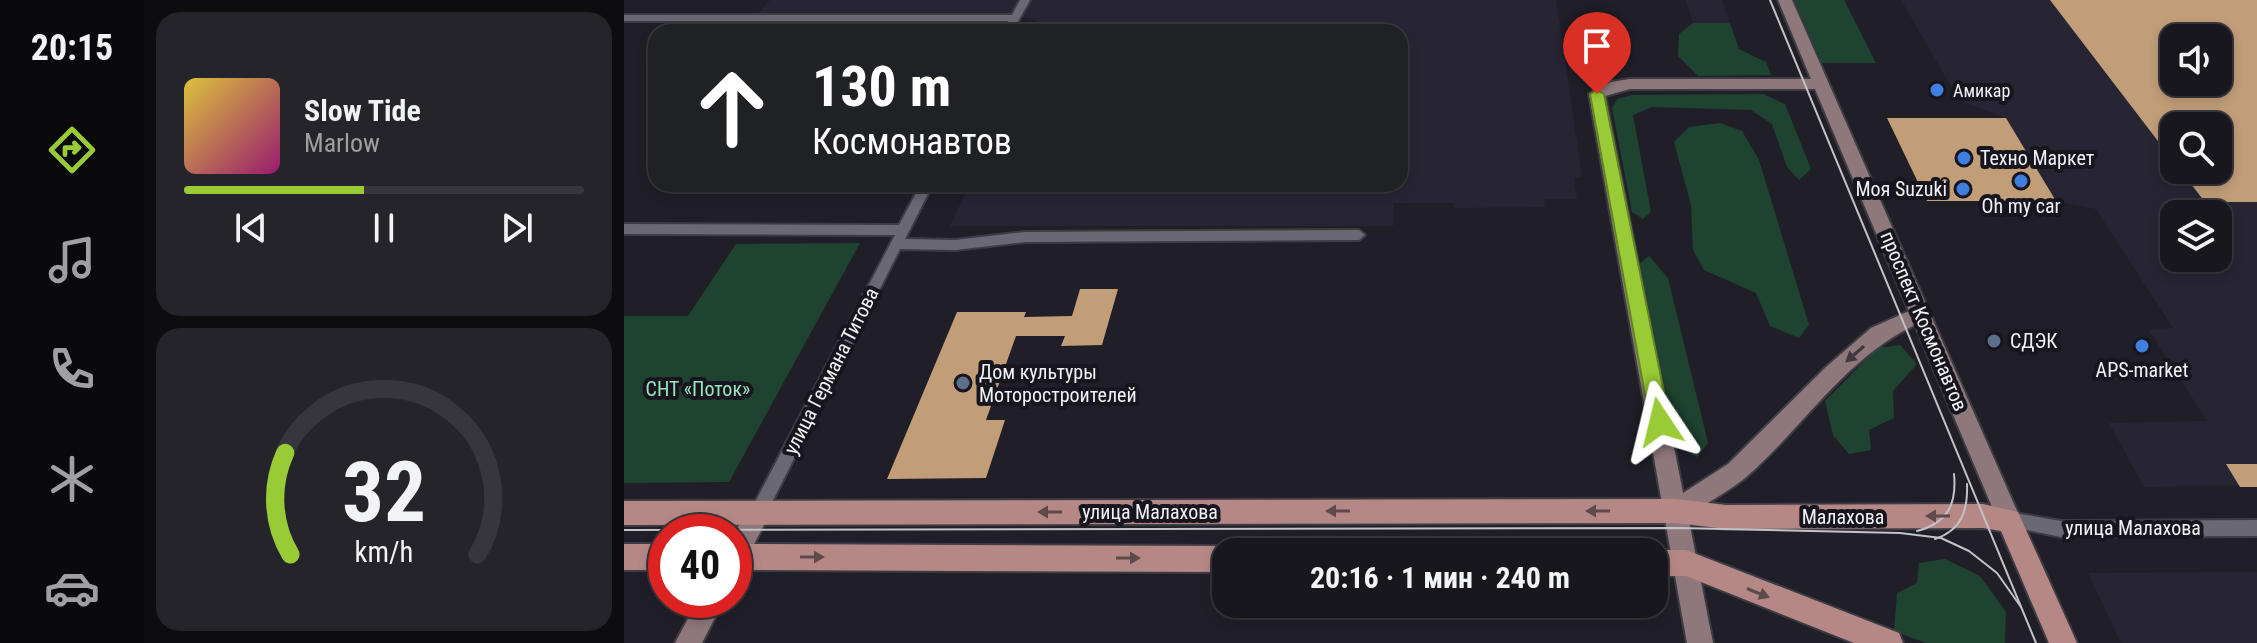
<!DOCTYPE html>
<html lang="ru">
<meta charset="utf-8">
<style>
:root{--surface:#18171e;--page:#25242b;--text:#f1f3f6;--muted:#9f9fa4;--line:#36363c;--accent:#99cb36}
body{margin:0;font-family:"Roboto Condensed",sans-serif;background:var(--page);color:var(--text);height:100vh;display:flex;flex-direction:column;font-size:30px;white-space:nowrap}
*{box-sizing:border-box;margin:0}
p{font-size:26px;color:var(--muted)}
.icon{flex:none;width:44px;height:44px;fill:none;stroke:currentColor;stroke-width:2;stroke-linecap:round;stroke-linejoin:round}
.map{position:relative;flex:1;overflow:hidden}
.sheet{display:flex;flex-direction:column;gap:12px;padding:12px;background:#0d0d10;width:480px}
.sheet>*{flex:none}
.top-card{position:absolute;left:24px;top:24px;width:760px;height:168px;border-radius:24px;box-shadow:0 4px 12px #0003,0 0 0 2px var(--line);background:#202124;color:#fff;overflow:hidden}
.controls{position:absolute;left:1536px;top:24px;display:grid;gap:16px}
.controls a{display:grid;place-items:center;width:72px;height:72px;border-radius:16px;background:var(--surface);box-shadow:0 4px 12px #0003,0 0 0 2px var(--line);font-size:40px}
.speed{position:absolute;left:24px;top:514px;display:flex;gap:16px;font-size:40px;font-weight:700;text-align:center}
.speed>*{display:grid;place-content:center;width:104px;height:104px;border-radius:50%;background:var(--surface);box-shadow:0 4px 12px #0003,0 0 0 2px var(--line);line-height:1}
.speed .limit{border:12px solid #d22;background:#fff;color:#111}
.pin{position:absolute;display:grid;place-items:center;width:68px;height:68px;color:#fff;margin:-82px -34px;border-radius:50% 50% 50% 0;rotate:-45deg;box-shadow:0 0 8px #0007}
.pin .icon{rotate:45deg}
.me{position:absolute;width:88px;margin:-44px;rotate:350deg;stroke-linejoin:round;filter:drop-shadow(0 0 6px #0008)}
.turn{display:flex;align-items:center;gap:28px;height:168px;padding:0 32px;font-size:36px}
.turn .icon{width:104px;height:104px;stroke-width:2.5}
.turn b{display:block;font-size:56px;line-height:68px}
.sheet .tile{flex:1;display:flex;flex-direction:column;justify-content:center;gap:12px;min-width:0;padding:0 28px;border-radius:24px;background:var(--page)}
.sheet .dial{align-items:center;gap:0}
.dial svg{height:208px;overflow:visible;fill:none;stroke:var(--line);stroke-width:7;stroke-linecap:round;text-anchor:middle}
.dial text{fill:var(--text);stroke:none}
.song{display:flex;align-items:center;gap:24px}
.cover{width:96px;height:96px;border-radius:12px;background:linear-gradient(135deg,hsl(50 70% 55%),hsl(320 70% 35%))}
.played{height:8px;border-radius:4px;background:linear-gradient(90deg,var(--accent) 45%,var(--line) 45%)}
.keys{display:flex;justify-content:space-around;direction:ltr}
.trip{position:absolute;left:588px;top:538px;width:456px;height:80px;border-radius:24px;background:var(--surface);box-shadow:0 4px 12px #0003,0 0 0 2px var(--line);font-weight:700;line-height:80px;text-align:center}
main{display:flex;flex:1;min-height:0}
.tab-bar{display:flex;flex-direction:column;width:144px;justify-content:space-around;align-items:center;background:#0a090c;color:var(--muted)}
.tab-bar .icon{width:56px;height:56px}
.tab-bar .selected{color:var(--accent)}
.tab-bar b{font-size:36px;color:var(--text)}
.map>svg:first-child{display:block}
.built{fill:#272534;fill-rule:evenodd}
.green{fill:#1f4331}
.building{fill:#c19d78;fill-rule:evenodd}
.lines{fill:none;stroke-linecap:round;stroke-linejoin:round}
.street-casing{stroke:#3d3c44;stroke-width:4}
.secondary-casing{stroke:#3d3c44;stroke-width:4}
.primary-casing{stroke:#3d3c44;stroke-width:4}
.street{fill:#696873;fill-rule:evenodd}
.secondary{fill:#8f787c;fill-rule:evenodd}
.primary{fill:#b58886;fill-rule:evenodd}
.tram{stroke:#c2c2c9;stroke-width:2}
.oneway{fill:#41383f}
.oneway2{fill:#5e494d}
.route{fill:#99cb36;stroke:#638423;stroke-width:2}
.shop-dot{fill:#3f7fe0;stroke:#17151e;stroke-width:3}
.service-dot{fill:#5c6f8a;stroke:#17151e;stroke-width:3}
.labels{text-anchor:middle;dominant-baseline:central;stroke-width:8;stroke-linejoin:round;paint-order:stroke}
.far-poi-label{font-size:18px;fill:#f1f1f7;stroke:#17151e;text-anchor:start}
.poi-label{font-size:20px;fill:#f1f1f7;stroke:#17151e;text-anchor:start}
.street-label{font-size:20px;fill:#f1f1f7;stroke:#17151e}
.park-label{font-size:20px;fill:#99e5bc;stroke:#17151e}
</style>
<main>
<nav class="tab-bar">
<b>20:15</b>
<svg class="icon selected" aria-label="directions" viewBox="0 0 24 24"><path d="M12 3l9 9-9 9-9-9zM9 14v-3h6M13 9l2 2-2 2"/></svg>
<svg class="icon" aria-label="music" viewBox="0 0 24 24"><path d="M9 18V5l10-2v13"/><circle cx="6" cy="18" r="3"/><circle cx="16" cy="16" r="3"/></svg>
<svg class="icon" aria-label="phone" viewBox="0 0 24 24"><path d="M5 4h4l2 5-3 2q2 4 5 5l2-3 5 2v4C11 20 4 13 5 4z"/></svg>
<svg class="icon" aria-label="climate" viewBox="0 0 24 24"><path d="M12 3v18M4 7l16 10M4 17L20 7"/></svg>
<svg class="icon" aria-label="car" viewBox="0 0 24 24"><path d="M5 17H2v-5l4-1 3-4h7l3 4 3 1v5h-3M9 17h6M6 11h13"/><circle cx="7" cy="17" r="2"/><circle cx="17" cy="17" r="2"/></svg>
</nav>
<section class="sheet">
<div class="tile">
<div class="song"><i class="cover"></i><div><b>Slow Tide</b><p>Marlow</p></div></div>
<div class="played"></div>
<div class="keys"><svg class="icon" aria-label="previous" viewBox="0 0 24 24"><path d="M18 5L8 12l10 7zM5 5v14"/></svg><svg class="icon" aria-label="pause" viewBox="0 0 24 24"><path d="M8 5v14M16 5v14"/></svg><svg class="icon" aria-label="next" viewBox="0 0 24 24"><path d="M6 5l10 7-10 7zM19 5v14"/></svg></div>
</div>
<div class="tile dial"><svg viewBox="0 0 100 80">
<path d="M14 69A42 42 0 1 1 86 69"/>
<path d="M14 69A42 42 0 0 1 12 30" stroke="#99cb36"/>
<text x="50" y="56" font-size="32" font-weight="700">32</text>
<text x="50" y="72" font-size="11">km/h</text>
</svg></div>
</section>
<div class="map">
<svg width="1633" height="643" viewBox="0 0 1633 643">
<rect width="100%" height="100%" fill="#201f28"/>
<g class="built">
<polygon points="146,0 932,0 958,176 950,178 953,199 920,199 921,207 831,208 829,203 770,203 769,226 326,226 341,194 336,189 338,184 776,184 776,32 414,32 417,24 404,18 131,17"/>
<polygon points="1062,0 1098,0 1106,23 1069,23"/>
<path d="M1277,0H1633V485L1520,487L1485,423L1583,421L1525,330L1549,328L1472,209L1432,201L1382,118L1335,100ZM1550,38H1594V82H1550ZM1550,126H1594V170H1550ZM1550,214H1594V258H1550Z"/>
<polygon points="1633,572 1633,643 1497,643 1464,573"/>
</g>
<g class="green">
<polygon points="1170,0 1220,0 1252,63 1198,63"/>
<polygon points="1069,23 1106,23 1115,49 1142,62 1147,75 1074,76 1054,56 1055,34"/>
<polygon points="1139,94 1161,104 1187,169 1175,180 1163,167 1148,124 1127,110 1028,107 1009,115 1027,212 1019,219 1008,212 988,108 993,99 1008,95"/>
<polygon points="1096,123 1118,131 1135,160 1185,325 1175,338 1146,326 1132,293 1080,270 1069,250 1067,205 1050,142 1065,127"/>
<polygon points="236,243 105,482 0,483 0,316 64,316 112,244"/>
<polygon points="1025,256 1044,278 1084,443 1073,457 1051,444 1015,264"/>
<polygon points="1276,345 1293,364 1269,391 1270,418 1245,430 1247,450 1225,454 1209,435 1201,401 1253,348"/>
<polygon points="1321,559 1356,576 1382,612 1381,643 1302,643 1270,631 1273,593 1293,583 1295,563"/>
</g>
<g class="building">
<path d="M1426,0H1633V202H1581L1556,170H1594V126H1550V162ZM1550,38H1594V82H1550Z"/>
<polygon points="1263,118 1382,118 1432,201 1303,201"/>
<polygon points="456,289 494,289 478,345 437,346 441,336 392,336 362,420 381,420 362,478 263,479 333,312 402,312 400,317 448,316"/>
<polygon points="1602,464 1633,464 1633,487 1616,487"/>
</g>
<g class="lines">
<defs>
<g id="street">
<polygon points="396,0 406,0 388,32 378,32 384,21 0,21 0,15 388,15"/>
<polygon points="297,184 309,184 281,239 331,240 401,232 735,230 741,235 735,240 401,242 331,250 276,249 140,518 134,520 128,518 126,513 128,508 271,235 0,234 0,224 275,225"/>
<polygon points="1385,512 1437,521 1633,520 1633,536 1437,537 1379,525 1377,520 1379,515"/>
</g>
<g id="secondary">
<path d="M1154,0H1168L1397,520L1393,528L1385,531L1377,528L1291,325C1220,359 1179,428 1121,478C1104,492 1082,503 1064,516L1089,643H1063L965,94L987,82L1006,79H1187ZM1191,89L1285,311L1247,328L1202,367L1104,464L1059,493L981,96L1006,89Z"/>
<polygon points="134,502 142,505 146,513 119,566 110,569 110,534 126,505"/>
<polygon points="74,600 100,600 78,643 51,643"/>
</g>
<g id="primary">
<polygon points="1052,499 1102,505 1359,504 1394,512 1453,643 1425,643 1377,531 1359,528 1102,529 1052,523 0,525 0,501"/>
<rect x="0" y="544" width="42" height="26"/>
<polygon points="110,544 602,546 612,552 602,552 602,572 110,570"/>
<polygon points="1030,550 1062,550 1275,633 1279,643 1230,643 1062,576 1030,576 1030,552 1026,552"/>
</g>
</defs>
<use href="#street" class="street-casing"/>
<use href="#secondary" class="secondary-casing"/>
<use href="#primary" class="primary-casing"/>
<use href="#street" class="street"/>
<use href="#secondary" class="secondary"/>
<use href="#primary" class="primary"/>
<g class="tram">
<polyline points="1146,0 1412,643"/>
<polyline points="0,530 1055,528 1276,533 1317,538 1345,551 1373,573 1397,607"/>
<path d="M1293,531C1323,523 1333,505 1330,474"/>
<path d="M1311,539C1338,530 1344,510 1343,484"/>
</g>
</g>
<defs><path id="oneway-solid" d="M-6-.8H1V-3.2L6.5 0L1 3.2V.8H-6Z" transform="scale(2)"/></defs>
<use class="oneway" href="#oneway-solid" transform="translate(1231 354) rotate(139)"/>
<g class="oneway2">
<use href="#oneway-solid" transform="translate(714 511) rotate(-180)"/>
<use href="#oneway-solid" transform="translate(974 511) rotate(-180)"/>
<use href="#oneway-solid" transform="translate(426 512) rotate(180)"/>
<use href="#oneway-solid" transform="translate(1314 516) rotate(180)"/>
<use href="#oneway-solid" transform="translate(188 557)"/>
<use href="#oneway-solid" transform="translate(504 558)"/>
<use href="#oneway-solid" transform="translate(1134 593) rotate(22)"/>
</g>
<polygon class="route" points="973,90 980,94 1046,422 1043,428 1036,430 1029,428 1026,422 966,94"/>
<g class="shop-dot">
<circle cx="1313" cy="90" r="8"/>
<circle cx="1340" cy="158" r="8"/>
<circle cx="1397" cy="181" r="8"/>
<circle cx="1339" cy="189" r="8"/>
<circle cx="1518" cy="346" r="8"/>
</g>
<g class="service-dot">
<circle cx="1370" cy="341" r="8"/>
<circle cx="339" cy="383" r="8"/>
</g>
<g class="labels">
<g class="far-poi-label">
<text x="1329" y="90">Амикар</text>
</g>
<g class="poi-label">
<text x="1356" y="158">Техно Маркет</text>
<text x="1323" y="189" text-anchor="end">Моя Suzuki</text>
<text x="1397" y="206" text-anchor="middle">Oh my car</text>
<text x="1386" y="341">СДЭК</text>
<text x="1518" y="370" text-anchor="middle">АPS-market</text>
<text x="355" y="372">Дом культуры<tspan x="355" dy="23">Моторостроителей</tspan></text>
</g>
<g class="street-label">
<text transform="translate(1300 321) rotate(67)">проспект Космонавтов</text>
<text transform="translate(207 371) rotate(-63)">улица Германа Титова</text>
<text x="526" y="512">улица Малахова</text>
<text x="1219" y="517">Малахова</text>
<text x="1509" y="528">улица Малахова</text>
</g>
<g class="park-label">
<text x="74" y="389">СНТ «Поток»</text>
</g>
</g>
</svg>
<div class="controls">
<a><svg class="icon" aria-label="sound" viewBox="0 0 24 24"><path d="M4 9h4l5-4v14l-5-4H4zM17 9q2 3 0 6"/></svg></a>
<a><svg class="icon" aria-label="search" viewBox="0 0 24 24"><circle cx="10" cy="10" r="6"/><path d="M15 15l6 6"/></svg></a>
<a><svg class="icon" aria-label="layers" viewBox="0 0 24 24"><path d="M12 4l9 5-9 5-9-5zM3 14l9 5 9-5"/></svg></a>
</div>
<div class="speed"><div class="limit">40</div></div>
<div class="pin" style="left:973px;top:94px;background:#d93025"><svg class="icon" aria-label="arrive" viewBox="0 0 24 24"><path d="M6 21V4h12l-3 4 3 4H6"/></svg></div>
<svg class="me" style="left:1036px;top:422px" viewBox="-20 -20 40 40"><path d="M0-17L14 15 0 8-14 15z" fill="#99cb36" stroke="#fff" stroke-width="4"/></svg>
<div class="trip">20:16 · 1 мин · 240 m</div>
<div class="top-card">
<div class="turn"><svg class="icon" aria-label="ahead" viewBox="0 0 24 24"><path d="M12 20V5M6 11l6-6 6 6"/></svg><div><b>130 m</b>Космонавтов</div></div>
</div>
</div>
</main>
